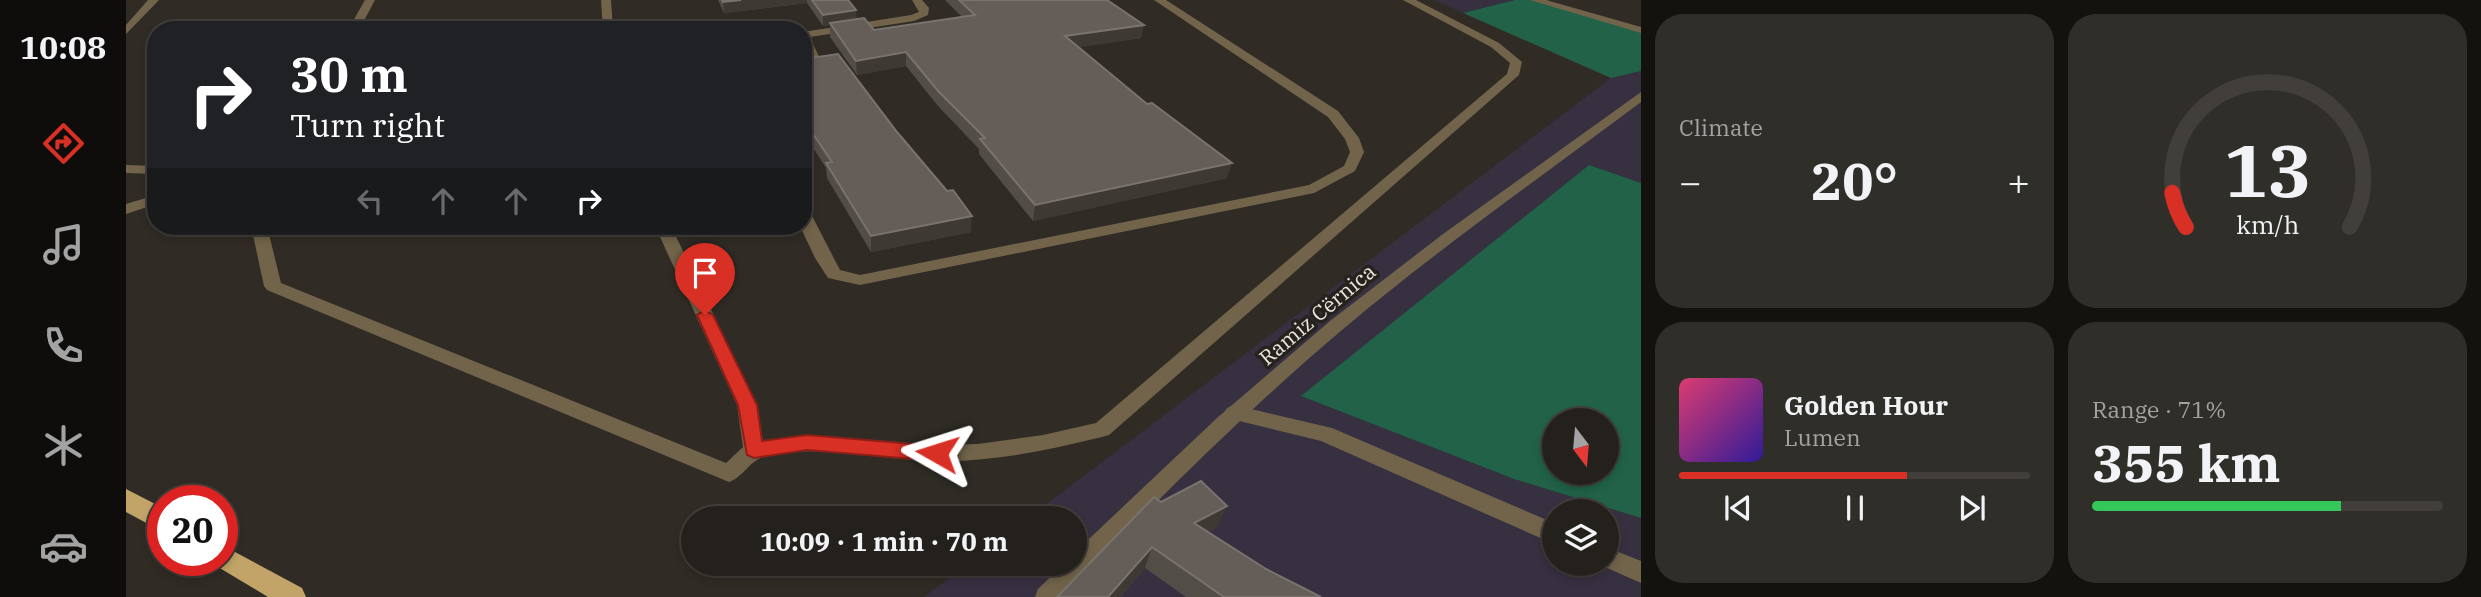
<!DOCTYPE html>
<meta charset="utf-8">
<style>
:root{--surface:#24211c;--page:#302e29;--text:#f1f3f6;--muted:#a3a3a3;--line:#413e3b;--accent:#d93025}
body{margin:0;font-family:"IBM Plex Serif",serif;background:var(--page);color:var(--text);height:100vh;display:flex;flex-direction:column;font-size:26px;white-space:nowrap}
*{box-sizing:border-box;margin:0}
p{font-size:23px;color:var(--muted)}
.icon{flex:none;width:38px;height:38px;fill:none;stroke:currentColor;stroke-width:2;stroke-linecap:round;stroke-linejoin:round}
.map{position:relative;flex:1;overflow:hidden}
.drawer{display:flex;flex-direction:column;gap:14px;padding:14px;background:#14120f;width:840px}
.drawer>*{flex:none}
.guide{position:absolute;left:21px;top:21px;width:665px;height:214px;border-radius:28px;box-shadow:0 4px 10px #0003,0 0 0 2px var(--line);background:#202124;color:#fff;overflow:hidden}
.needle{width:46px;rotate:164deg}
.controls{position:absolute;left:1416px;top:408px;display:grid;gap:14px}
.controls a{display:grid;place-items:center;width:77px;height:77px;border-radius:50%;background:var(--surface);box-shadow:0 4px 10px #0003,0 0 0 2px var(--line);font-size:35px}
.speed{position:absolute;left:21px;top:485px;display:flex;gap:14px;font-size:35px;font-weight:700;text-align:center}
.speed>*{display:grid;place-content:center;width:91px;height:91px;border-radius:50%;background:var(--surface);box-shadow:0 4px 10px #0003,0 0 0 2px var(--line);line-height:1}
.speed .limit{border:10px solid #d22;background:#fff;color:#111}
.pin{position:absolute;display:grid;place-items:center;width:60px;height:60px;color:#fff;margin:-72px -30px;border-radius:50% 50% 50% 0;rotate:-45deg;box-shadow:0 0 7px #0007}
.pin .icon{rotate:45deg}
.me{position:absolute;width:77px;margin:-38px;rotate:276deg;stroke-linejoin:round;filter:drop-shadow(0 0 5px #0008)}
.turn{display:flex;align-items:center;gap:24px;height:147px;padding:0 28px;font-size:32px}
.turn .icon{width:91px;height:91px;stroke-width:2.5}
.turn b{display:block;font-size:49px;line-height:60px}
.lanes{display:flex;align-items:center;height:66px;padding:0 28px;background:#0003;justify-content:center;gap:35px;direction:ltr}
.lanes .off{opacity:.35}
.big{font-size:52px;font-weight:700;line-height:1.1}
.drawer .card{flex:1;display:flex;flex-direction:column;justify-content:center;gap:10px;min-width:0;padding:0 24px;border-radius:28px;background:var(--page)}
.drawer .dial{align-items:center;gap:0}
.dial svg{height:182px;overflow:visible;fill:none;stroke:var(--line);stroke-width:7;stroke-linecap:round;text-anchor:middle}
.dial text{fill:var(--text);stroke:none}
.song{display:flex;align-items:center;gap:21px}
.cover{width:84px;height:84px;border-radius:10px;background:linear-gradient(135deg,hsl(340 70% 55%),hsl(250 70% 35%))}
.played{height:7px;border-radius:4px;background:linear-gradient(90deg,var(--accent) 65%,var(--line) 65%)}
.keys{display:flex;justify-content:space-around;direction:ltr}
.heat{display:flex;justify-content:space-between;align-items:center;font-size:38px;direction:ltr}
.charge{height:10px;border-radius:5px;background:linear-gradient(90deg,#34c759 71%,var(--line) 0)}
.drawer .tiles{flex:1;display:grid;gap:14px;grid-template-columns:repeat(2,1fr)}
.trip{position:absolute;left:555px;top:506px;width:406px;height:70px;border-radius:35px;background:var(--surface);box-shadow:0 4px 10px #0003,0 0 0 2px var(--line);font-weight:700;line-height:70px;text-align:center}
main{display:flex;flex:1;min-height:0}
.menu{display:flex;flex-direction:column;width:126px;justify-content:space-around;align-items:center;background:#0e0d0b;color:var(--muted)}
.menu .icon{width:49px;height:49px}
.menu .active{color:var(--accent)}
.menu b{font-size:32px;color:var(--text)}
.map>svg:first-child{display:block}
.industrial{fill:#373041;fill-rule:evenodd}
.green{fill:#216248;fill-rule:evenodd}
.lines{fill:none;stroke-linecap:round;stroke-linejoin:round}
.service{fill:#71644a;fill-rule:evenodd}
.minor{fill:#71644a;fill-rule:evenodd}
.trunk{fill:#c2a468;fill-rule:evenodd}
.wall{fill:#534d48}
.shaded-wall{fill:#3e3933}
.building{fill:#645d58;stroke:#79736e;stroke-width:2}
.route{fill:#d93025;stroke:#8d1f18;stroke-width:2}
.labels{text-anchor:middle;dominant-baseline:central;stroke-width:7;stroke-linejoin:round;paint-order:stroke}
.street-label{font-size:21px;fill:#ebe7e3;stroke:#26221c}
</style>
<main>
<nav class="menu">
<b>10:08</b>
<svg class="icon active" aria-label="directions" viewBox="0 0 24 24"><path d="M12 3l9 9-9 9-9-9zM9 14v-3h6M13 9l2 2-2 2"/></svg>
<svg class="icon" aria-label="music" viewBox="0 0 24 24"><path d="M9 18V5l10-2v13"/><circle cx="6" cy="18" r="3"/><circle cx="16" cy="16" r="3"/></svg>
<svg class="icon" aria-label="phone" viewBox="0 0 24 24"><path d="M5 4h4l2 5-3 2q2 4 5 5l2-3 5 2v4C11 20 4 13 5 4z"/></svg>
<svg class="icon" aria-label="climate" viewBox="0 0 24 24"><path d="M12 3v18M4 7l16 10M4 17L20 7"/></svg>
<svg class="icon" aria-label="car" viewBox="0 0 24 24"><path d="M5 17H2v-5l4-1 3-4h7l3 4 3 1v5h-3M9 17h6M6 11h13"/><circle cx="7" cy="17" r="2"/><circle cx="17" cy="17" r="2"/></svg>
</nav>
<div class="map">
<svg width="1515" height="597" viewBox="0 0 1515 597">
<rect width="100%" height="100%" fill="#302c25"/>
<g class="industrial">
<polygon points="1310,0 1389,0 1337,13"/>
<path d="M1515,71V183L1463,165L1176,396L1388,479L1515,518V597H798L842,564H948V518H902L1485,78ZM1428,511H1480V564H1428Z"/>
</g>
<g class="green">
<polygon points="1389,0 1415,0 1515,31 1515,71 1485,78 1337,13"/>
<path d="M1463,165L1515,183V518L1388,479L1175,396ZM1428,420H1480V472H1428Z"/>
</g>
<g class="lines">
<g class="service">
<polygon points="22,0 33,0 0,34 0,25"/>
<polygon points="475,0 485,0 487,30 477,30"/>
<polygon points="786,0 796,0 803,8 802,15 788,21 684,37 694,59 677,68 677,60 682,58 677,48 677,32 785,15 793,12"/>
<polygon points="1028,0 1040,0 1212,111 1233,138 1238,152 1229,171 1188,193 734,285 702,278 689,258 674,226 677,226 677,209 685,214 714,270 734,275 1183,185 1218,166 1224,152 1219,139 1202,117"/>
<path d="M1277,0H1290L1373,43L1396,62L1393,75L983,435L976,437C922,450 868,462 813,461C755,461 693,442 637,457C624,461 617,477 603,482L141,290L138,286L125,226H141L155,283L600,463L617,447L611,405L529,226H545L631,405L637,441L681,435L811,445L852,444L917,435L970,423L1381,74L1384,63L1365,47Z"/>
<polygon points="0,165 30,166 30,174 0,173"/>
<polygon points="30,195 30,204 0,214 0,204"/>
<polygon points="1108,405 1206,428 1428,523 1428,544 1195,441 1101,418 1098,413 1101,408"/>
<polygon points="1480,547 1515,561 1515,583 1472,564 1480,564"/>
</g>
<g class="minor">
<polygon points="239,0 249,0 233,30 222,30"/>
<polygon points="1404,0 1420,0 1515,27 1515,33"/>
<path d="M1515,92V102C1415,177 1312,249 1216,330C1118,413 1027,504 938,597H909L912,589L938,564H948V553L1091,418L1204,321L1317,234Z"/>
</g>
<g class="trunk">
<polygon points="0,489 37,508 37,532 0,512"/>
<polygon points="96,545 176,588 180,597 142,597 87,564 85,560 96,560"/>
</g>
</g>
<g class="wall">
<polygon points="592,0 722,0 731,19 748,30 836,17 819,0 982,0 1015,38 952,47 1101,178 907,221 853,154 853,149 812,106 780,66 731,75 704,37 704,25 697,26 681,3 598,13"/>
<polygon points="677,59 845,232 745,252 701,178 700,168 677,132"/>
<polygon points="1035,502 1091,527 1082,532 1140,569 1195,597 1060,597 1019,568 994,597 931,597"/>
</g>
<g class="shaded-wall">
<polygon points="615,0 681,0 681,3 598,13 597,2"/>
<polygon points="730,10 731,21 697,26 697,15"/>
<polygon points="1018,25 1015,38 937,50 939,36"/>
<polygon points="780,52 780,66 731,75 730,61"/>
<polygon points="1106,163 1101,178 907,221 909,205"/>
<polygon points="846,216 845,232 745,252 745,236"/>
<polygon points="1101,506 1091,527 1060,544 1068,523"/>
<polygon points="1026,547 1019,568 994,597 982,597"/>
</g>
<g class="building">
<polygon points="596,0 615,0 597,2"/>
<polygon points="686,0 722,0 730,10 697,15"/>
<polygon points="833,0 981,0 1018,25 939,36 1021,104 1026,103 1106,163 909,205 854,139 859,138 813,92 780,52 730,61 704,23 738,18 748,30 849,15"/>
<polygon points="712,54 771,132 821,191 827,190 846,216 745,236 700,163 706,162 677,119 677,59"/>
<polygon points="1075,481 1101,506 1068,523 1140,569 1195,597 1098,597 1026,547 982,597 931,597 1028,497 1035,502"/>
</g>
<polygon class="route" points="579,310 587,315 631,405 636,441 681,435 811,446 818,448 821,453 818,459 811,461 681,450 628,458 621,455 612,405 571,315"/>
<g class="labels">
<g class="street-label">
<text transform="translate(1191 314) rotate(-40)">Ramiz Cërnica</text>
</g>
</g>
</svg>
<div class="controls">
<a><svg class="needle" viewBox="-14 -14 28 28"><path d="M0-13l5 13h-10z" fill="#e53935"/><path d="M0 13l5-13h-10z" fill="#a3a3a3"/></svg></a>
<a><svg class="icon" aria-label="layers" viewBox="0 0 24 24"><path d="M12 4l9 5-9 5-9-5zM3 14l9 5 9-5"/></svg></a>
</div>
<div class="speed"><div class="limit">20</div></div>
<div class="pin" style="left:579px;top:315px;background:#d93025"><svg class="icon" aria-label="arrive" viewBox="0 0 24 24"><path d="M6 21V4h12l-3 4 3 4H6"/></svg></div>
<svg class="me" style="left:811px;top:453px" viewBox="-20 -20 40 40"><path d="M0-17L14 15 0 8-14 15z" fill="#d93025" stroke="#fff" stroke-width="4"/></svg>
<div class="trip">10:09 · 1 min · 70 m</div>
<div class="guide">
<div class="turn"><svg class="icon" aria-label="right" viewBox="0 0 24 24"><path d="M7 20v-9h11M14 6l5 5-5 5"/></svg><div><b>30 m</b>Turn right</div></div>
<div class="lanes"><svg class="icon off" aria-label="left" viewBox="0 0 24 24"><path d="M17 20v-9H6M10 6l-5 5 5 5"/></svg><svg class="icon off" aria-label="ahead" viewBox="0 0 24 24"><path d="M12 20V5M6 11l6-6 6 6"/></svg><svg class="icon off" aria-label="ahead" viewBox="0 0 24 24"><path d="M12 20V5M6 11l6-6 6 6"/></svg><svg class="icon" aria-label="right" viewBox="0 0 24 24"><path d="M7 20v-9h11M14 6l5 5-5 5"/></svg></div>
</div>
</div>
<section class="drawer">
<div class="tiles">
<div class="card"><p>Climate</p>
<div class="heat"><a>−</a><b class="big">20°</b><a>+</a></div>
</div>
<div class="card dial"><svg viewBox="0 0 100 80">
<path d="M14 69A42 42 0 1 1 86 69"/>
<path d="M14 69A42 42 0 0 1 8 54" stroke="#d93025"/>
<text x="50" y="56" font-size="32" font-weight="700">13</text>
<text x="50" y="72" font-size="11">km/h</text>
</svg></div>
<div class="card">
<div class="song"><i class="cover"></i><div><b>Golden Hour</b><p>Lumen</p></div></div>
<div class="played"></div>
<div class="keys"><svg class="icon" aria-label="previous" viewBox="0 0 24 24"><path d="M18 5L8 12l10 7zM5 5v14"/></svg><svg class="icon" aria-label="pause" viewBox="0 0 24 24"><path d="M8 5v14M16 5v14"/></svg><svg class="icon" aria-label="next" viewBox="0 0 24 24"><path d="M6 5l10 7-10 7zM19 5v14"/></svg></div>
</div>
<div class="card"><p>Range · 71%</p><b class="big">355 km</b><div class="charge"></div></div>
</div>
</section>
</main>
